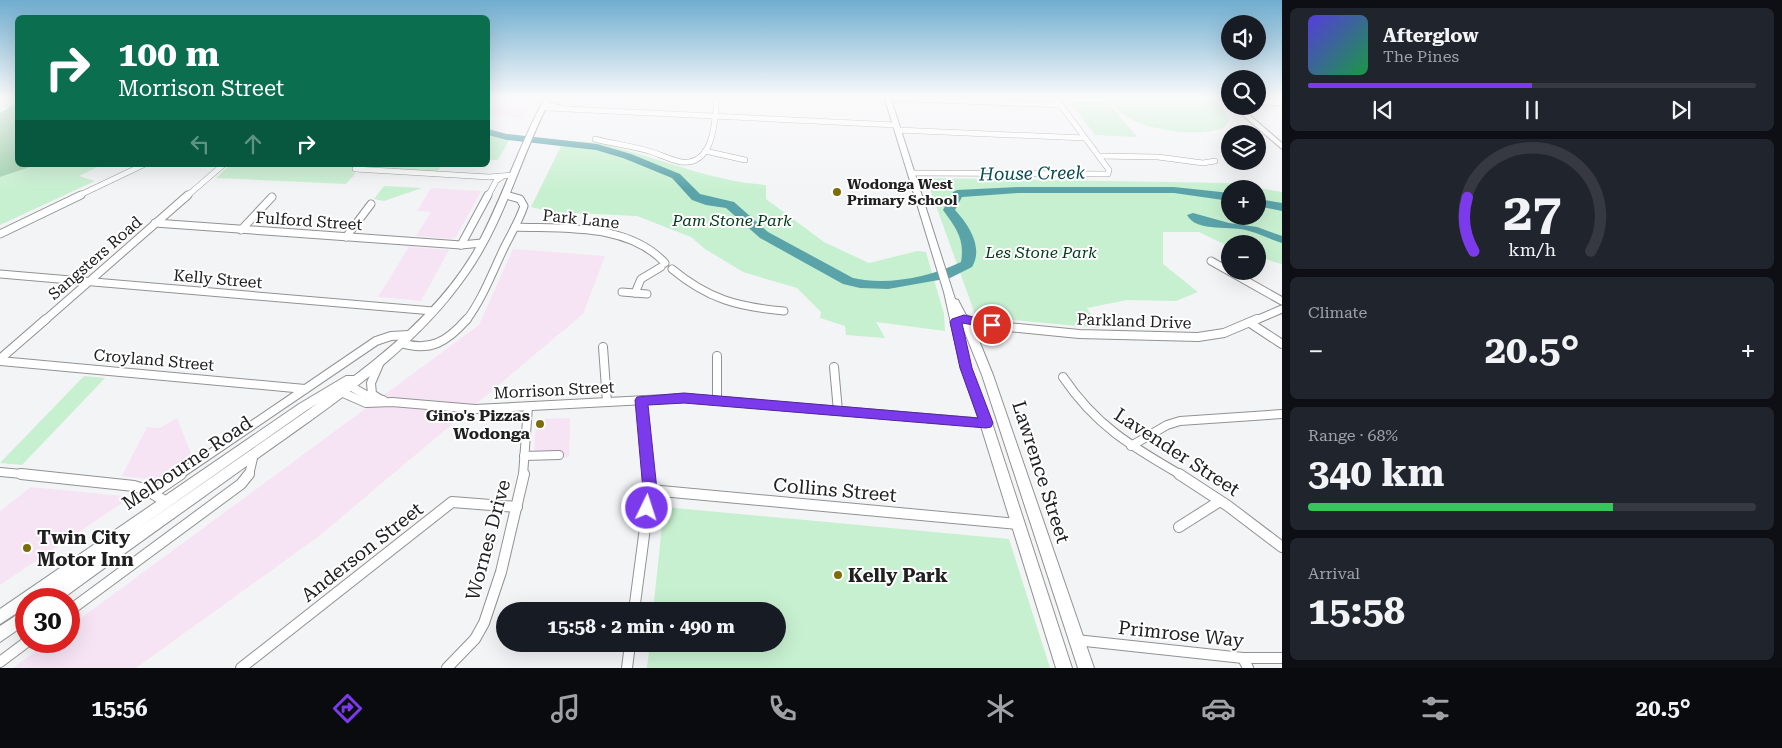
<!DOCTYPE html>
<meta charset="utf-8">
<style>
:root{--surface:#171b24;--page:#20242c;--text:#f1f3f6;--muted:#9ea1a6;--line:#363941;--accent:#7c3aed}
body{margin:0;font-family:"Roboto Serif",serif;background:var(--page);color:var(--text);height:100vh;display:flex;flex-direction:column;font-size:19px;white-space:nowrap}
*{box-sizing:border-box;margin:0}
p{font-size:16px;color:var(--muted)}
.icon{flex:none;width:28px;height:28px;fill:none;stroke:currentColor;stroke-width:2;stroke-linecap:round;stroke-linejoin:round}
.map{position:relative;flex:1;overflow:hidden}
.details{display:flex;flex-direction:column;gap:8px;padding:8px;background:#0d0f14;width:500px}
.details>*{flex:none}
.hud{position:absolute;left:15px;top:15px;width:475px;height:152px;border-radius:8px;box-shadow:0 5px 20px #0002;background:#0b6e4f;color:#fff;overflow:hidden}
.controls{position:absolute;left:1221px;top:15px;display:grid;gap:10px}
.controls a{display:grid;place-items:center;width:45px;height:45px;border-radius:50%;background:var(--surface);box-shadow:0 5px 20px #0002;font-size:25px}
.speed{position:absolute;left:15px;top:588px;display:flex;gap:10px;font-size:25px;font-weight:700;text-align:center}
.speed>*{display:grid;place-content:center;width:65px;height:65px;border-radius:50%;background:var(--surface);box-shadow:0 5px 20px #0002;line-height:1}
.speed .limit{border:8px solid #d22;background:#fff;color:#111}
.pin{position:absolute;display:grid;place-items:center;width:42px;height:42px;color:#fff;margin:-21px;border:2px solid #fff;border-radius:50%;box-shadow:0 1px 5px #0007}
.me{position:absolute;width:55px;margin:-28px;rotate:4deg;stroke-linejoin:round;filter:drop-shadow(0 0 4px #0008)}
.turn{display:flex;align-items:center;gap:18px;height:105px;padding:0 20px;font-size:22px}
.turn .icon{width:65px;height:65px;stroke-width:2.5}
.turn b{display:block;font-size:35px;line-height:42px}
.lanes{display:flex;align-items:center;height:48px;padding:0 20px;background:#0003;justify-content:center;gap:25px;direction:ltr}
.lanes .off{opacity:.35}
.big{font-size:38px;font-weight:700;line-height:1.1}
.details .widget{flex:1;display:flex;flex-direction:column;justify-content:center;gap:8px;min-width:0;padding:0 18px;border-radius:8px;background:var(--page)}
.details .dial{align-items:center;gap:0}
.dial svg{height:130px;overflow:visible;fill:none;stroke:var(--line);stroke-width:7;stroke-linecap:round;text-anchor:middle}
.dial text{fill:var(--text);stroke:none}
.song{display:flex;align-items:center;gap:15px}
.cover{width:60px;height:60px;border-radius:8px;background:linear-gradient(135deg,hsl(250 70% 55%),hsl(140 70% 35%))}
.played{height:5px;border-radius:2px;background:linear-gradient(90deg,var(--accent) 50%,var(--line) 50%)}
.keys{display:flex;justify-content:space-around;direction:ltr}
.heat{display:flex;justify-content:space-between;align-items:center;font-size:28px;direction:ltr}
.charge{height:8px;border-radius:4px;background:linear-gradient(90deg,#34c759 68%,var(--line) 0)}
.trip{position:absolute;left:496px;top:602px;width:290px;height:50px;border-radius:25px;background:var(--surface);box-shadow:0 5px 20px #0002;font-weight:700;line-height:50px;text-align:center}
.dock{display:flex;height:80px;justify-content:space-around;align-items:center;background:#090b0e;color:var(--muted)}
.dock .icon{width:35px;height:35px}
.dock .current{color:var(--accent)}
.dock b{font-size:22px;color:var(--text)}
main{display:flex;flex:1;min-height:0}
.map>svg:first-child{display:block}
.commercial{fill:#f6e4f4}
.green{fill:#c7f0d0;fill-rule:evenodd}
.forest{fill:#9fd0ab}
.water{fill:#5aa3a9}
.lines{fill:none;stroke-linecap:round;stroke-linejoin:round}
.river{fill:#5aa3a9;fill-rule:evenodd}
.minor-far3-casing{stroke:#919293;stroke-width:6}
.minor-far2-casing{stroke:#919293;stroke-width:9}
.minor-far1-casing{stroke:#919293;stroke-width:10}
.minor-casing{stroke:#919293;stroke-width:12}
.major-casing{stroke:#919293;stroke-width:2}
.minor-far3{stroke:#fff;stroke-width:5}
.minor-far2{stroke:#fff;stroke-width:7}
.minor-far1{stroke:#fff;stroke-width:8}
.minor{stroke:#fff;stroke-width:10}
.major{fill:#fff;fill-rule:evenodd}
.route{fill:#7c3aed;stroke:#51269a}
.poi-dot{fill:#7b6e0a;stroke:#fff;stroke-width:2}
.labels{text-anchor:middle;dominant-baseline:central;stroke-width:4;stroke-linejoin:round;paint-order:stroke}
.far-poi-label{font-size:14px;font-weight:bold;fill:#202021;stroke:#fff;text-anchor:start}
.street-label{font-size:16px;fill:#202021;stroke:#fff}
.park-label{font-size:16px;font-style:italic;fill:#003b19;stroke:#fff}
.poi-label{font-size:16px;font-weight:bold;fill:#202021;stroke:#fff;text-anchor:end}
.water-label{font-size:18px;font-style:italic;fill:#074c50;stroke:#fff}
.near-street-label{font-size:19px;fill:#202021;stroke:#fff}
.near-poi-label{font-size:19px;font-weight:bold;fill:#202021;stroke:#fff;text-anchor:start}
</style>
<main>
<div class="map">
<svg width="1282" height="668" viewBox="0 0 1282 668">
<rect width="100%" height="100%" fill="#f3f4f6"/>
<g class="commercial">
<polygon points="488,96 535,96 522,119 488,114"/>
<polygon points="571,96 625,96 622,107 570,104"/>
<polygon points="431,188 481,191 456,237 452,239 416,236 431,212 417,211"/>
<polygon points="409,247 449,250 421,301 378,297"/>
<polygon points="513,249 605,256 583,314 319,536 136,668 13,668 50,641 69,641 69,627 479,325"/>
<polygon points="177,418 192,456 157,480 122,476 147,427 160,428"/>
<polygon points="570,418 569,457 560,458 560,451 534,452 536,419"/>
<polygon points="31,487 123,496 122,503 0,585 0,511"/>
</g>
<g class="green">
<path d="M1110,96H1209L1222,106L1229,120L1225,127C1201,140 1114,129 1110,96Z"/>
<polygon points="1069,100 1108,102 1137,137 1095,135"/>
<polygon points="488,132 511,137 498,160 488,160"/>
<path d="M564,140C578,142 593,141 606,145C660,158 710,181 766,185V199L824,242L869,263L917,251L926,252L944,314L945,331L876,322L885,338L846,335L845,326L820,318L821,312L797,288L743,272L705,249L691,237L637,216L552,212L531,207Z"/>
<polygon points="36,165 102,165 79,176 95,181 0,225 0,177"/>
<polygon points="230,165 357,165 351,172 356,173 346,184 216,178"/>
<polygon points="366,165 441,165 438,171 371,167 372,165"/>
<path d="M926,178L1228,183L1282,192V264L1258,257V244H1230V247L1199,232H1163V264L1198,292L1176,301L1127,300L1087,308L1099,328L980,317L975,314ZM1230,189H1258V216H1230Z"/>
<polygon points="384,186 422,188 384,201 374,199"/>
<polygon points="84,376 105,378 22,465 0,463"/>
<polygon points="664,507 1009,539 1050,668 647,668 650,644 778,644 778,611 653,611"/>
</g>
<polygon class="forest" points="17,102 18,165 36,165 0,177 0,113"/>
<path class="water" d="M1193,213L1229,223L1257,227L1282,236V243C1271,240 1261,234 1249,231C1233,225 1196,233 1187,215Z"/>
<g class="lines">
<g class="river">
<path d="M488,129L507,134L597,144L631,154L680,174L700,194L734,202L768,232L853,278C887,286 930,277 961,262C965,239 956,228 943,210L953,192L957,190L1019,187H1174L1230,193V201L1174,193H1019L962,197L955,210C968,224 984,247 972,267L950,278L888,289L860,288L843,284L760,238L726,208L706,205L692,200L672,178L623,158L596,150L507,140L488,135Z"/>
<polygon points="1258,199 1282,203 1282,211 1258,206"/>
</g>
<defs>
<g id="minor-far3">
<polyline points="887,98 1061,105"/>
<polyline points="1258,102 1282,103"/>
<polyline points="560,108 549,105 543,107 547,108 895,125"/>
<polyline points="897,130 1085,138"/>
<path d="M595,139C614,144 633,146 652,152C661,155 671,160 681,162C715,166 715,119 717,96"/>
<polyline points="705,151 745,160"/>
<polyline points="1099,156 1158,157 1203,163 1215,161"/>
<polyline points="355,169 489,177 514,175"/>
<polyline points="911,173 1108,174 1109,170 1054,96"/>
<polyline points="505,195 510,196"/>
<polyline points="78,196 143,165"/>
<polyline points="187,196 223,165"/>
<polyline points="488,196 496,181 502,177"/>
</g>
<g id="minor-far2">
<polyline points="155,223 461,245 482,243"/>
<path d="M515,227C565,229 628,223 665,263"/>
<polyline points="241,230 272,197"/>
<polyline points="0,234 81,195"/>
<polyline points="346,237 371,204"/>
<polyline points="461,245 488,195"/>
<polyline points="1211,261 1282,301"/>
<path d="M672,269C708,299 738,307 784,311"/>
<polyline points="0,274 433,311"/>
<polyline points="622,292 647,294"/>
<polyline points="635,293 641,279 661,267"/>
<polyline points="964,319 969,321"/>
<polyline points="44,321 188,195"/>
<path d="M466,321C483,298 492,273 504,248C511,234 519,221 524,206L520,199L506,195"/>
<polyline points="1254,321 1282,309"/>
</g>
<g id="minor-far1">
<polyline points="965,319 979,324 1079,334 1198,337 1224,333 1257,319"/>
<polyline points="1250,323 1282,344"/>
<path d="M401,343C430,352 447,342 467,319"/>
<polyline points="603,347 607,402"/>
<polyline points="717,356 717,400"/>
<polyline points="0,359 46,319"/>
<polyline points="0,361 305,389"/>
<polyline points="834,367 838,411"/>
<path d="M1063,377C1096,426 1131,446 1181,475"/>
<polyline points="350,386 364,394 383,400"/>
<polyline points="341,392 366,403 392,402 475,409 684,398 986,423"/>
<polyline points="378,398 372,394 371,383 380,362"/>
<polyline points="642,400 649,475"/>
<polyline points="1131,446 1167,425 1180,421 1282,414"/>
<polyline points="524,456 559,455"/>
<polyline points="0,472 33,475"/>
<polyline points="179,475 376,341 391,336 409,335"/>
<polyline points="249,475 254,454"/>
<polyline points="523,475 528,407"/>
</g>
<g id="minor">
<polyline points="21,474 134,486 147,490 166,502"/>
<polyline points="1179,474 1228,506 1282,547"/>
<polyline points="650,490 1018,524"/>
<polyline points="153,493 181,474"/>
<polyline points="1179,527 1220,501"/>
<polyline points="69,611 241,484 249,474"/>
<polyline points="634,611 650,490 649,474"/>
<polyline points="1076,640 1243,658 1282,658"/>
<polyline points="1243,658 1248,668"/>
<polyline points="0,662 28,641"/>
<polyline points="241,668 452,502 517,507"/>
<polyline points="447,668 475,639 484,623 501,572 524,474"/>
<polyline points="627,668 630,644"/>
</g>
<g id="major">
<path d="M546,96H552C521,154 506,220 468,274C414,352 332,405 255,460C191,506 126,552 62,599H43L45,595L39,599H26V607L0,624V609L299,404L346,376H354C399,342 445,301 474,251C502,201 518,146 546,96ZM318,403L304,413L133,532L307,410Z"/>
<polygon points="884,96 890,96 955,299 958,300 978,338 993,375 1094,668 1078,668 982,375 961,323 971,368 992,423 1072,668 1056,668 980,423 961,368 944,292"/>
<polygon points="1220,96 1227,96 1230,99 1230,104"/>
<polygon points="1232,106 1239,106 1282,143 1282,149"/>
<polygon points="26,609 26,624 0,642 0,626"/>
</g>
</defs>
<use href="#minor-far3" class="minor-far3-casing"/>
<use href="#minor-far2" class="minor-far2-casing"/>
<use href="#minor-far1" class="minor-far1-casing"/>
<use href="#minor" class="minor-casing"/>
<use href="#major" class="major-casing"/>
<use href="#minor-far3" class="minor-far3"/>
<use href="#minor-far2" class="minor-far2"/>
<use href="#minor-far1" class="minor-far1"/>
<use href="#minor" class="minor"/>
<use href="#major" class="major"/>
</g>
<linearGradient id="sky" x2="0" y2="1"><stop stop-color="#6fadcf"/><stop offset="0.51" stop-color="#fafafb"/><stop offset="1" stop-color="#fafafb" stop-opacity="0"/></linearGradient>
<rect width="1282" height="190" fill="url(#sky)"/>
<polygon class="route" points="964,315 995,322 997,325 992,328 962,323 972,368 993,423 991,427 986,428 684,403 648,405 657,490 652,512 647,514 642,512 640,508 643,490 635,400 637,397 684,393 978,418 960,368 950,322 952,319"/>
<g class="poi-dot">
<circle cx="837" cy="192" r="5"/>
<circle cx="540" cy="424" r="5"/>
<circle cx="27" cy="548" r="5"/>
<circle cx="838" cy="575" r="5"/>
</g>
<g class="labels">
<g class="far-poi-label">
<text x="847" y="184">Wodonga West<tspan x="847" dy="16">Primary School</tspan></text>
</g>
<g class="street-label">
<text transform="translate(581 219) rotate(6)">Park Lane</text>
<text transform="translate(309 221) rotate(4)">Fulford Street</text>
<text transform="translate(95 258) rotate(-41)">Sangsters Road</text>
<text transform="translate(218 279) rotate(5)">Kelly Street</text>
<text transform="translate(1134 321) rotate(2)">Parkland Drive</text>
<text transform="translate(154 360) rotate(5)">Croyland Street</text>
<text transform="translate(554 390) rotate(-3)">Morrison Street</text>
</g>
<g class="park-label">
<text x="732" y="220">Pam Stone Park</text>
<text x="1041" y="252">Les Stone Park</text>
</g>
<g class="poi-label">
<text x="530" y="415">Gino's Pizzas<tspan x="530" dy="18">Wodonga</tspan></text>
</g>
<g class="water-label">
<text transform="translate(1032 173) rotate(-1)">House Creek</text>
</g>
<g class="near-street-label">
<text transform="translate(1177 452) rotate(33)">Lavender Street</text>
<text transform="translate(187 463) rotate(-34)">Melbourne Road</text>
<text transform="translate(1041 472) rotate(72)">Lawrence Street</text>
<text transform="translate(835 490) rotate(5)">Collins Street</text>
<text transform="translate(488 540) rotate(-75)">Wornes Drive</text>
<text transform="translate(362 552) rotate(-38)">Anderson Street</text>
<text transform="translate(1181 634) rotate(6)">Primrose Way</text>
</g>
<g class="near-poi-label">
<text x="37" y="537">Twin City<tspan x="37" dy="22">Motor Inn</tspan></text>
<text x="848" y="575">Kelly Park</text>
</g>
</g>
</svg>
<div class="controls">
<a><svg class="icon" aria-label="sound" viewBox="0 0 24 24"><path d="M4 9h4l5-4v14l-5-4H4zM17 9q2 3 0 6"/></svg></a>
<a><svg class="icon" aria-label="search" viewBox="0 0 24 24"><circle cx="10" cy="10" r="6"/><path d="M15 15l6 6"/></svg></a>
<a><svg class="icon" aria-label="layers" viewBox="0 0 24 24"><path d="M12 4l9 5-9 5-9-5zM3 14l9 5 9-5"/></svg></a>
<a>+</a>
<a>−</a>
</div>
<div class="speed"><div class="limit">30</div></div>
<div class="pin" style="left:992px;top:325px;background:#d93025"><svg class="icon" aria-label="arrive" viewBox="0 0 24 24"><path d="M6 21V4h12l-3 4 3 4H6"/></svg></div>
<svg class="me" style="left:647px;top:508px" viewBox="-20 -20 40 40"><circle r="17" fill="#7c3aed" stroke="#fff" stroke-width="3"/><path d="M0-11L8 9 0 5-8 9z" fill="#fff"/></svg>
<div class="trip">15:58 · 2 min · 490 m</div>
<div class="hud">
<div class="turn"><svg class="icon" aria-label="right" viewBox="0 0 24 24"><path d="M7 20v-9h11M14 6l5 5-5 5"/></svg><div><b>100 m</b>Morrison Street</div></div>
<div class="lanes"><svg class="icon off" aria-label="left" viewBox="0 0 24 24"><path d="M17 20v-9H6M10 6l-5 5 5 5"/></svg><svg class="icon off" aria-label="ahead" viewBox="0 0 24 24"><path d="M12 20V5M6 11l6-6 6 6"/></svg><svg class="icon" aria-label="right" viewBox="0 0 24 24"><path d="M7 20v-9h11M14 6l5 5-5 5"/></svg></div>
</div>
</div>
<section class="details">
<div class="widget">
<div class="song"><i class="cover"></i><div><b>Afterglow</b><p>The Pines</p></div></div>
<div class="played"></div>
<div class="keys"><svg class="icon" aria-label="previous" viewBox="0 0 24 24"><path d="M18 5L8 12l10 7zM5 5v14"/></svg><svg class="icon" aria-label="pause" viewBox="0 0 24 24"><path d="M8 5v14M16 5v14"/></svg><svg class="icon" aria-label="next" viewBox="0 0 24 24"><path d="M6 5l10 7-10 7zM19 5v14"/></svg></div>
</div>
<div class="widget dial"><svg viewBox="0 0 100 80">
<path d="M14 69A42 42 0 1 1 86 69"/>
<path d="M14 69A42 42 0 0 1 10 36" stroke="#7c3aed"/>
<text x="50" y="56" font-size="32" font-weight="700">27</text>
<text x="50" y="72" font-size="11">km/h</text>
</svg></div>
<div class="widget"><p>Climate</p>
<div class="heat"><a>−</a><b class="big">20.5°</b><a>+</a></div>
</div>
<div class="widget"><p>Range · 68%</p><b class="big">340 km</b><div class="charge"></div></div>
<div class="widget"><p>Arrival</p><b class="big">15:58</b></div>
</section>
</main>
<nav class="dock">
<b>15:56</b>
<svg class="icon current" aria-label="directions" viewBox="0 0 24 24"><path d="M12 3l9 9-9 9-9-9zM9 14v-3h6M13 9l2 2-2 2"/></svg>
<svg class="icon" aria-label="music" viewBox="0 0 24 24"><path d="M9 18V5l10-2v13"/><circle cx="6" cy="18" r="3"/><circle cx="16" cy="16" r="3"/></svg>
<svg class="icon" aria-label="phone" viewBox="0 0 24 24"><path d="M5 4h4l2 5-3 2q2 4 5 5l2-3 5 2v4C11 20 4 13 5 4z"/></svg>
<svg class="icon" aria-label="climate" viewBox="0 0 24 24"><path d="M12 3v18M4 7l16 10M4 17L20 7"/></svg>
<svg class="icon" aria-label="car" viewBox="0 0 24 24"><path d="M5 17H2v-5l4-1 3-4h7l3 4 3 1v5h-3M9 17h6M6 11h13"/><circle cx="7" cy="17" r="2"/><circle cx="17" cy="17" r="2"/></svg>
<svg class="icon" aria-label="filters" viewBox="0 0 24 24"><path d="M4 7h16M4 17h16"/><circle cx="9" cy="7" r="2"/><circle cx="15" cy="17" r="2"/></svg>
<b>20.5°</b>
</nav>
